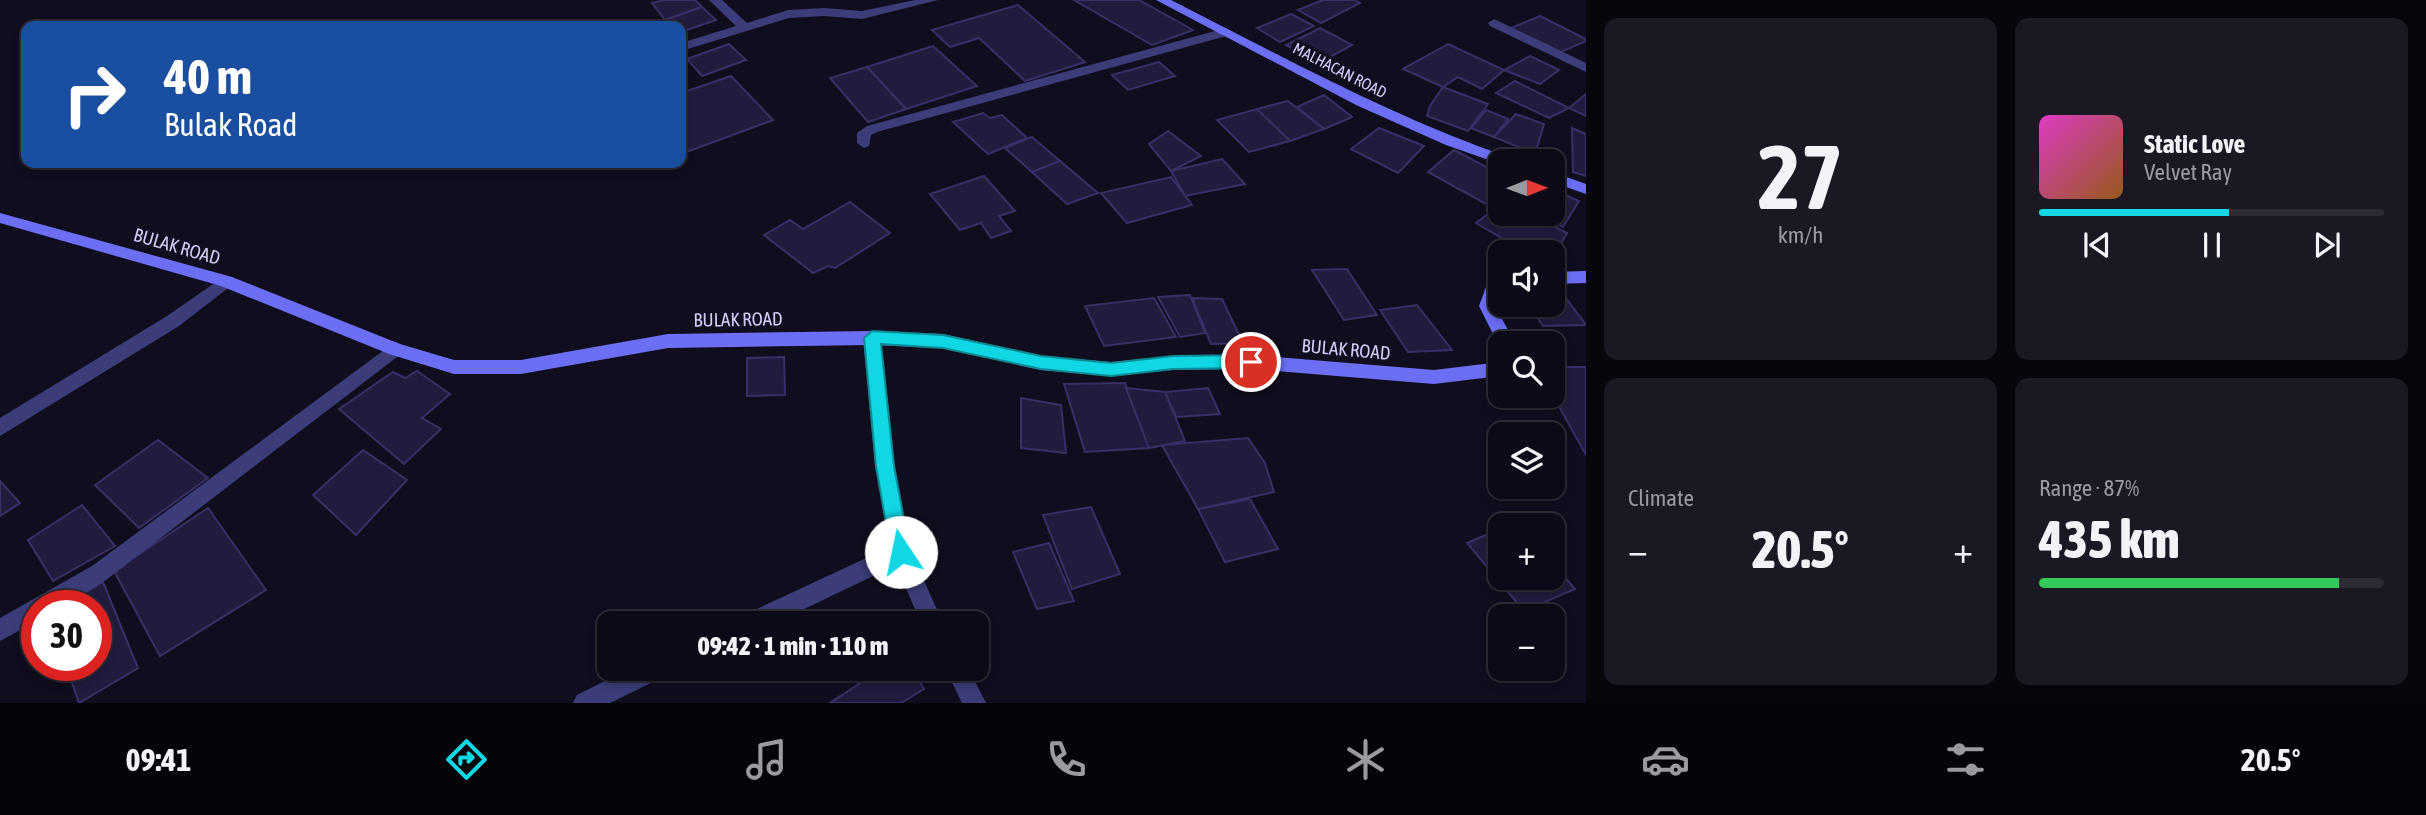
<!DOCTYPE html>
<meta charset="utf-8">
<style>
:root{--surface:#0c0a16;--page:#1a1823;--text:#f1f3f6;--muted:#9a9aa1;--line:#2c2b35;--accent:#11d7e4}
body{margin:0;font-family:"Asap Condensed",sans-serif;background:var(--page);color:var(--text);height:100vh;display:flex;flex-direction:column;font-size:26px;white-space:nowrap}
*{box-sizing:border-box;margin:0}
p{font-size:23px;color:var(--muted)}
.icon{flex:none;width:38px;height:38px;fill:none;stroke:currentColor;stroke-width:2;stroke-linecap:round;stroke-linejoin:round}
.map{position:relative;flex:1;overflow:hidden}
.sheet{display:flex;flex-direction:column;gap:18px;padding:18px;background:#07060c;width:840px}
.sheet>*{flex:none}
.hud{position:absolute;left:21px;top:21px;width:665px;height:147px;border-radius:14px;box-shadow:0 4px 10px #0003,0 0 0 2px var(--line);background:#1a4fa0;color:#fff;overflow:hidden}
.needle{width:46px;rotate:89deg}
.controls{position:absolute;left:1488px;top:149px;display:grid;gap:14px}
.controls a{display:grid;place-items:center;width:77px;height:77px;border-radius:14px;background:var(--surface);box-shadow:0 4px 10px #0003,0 0 0 2px var(--line);font-size:35px}
.speed{position:absolute;left:21px;top:590px;display:flex;gap:14px;font-size:35px;font-weight:700;text-align:center}
.speed>*{display:grid;place-content:center;width:91px;height:91px;border-radius:50%;background:var(--surface);box-shadow:0 4px 10px #0003,0 0 0 2px var(--line);line-height:1}
.speed .limit{border:10px solid #d22;background:#fff;color:#111}
.pin{position:absolute;display:grid;place-items:center;width:60px;height:60px;color:#fff;margin:-30px;border:4px solid #fff;border-radius:50%;box-shadow:0 2px 7px #0007}
.me{position:absolute;width:77px;margin:-38px;rotate:349deg;stroke-linejoin:round;filter:drop-shadow(0 0 5px #0008)}
.turn{display:flex;align-items:center;gap:24px;height:147px;padding:0 28px;font-size:32px}
.turn .icon{width:91px;height:91px;stroke-width:2.5}
.turn b{display:block;font-size:49px;line-height:60px}
.big{font-size:52px;font-weight:800;line-height:1.1}
.sheet .widget{flex:1;display:flex;flex-direction:column;justify-content:center;gap:10px;min-width:0;padding:0 24px;border-radius:14px;background:var(--page)}
.sheet .dial{align-items:center;gap:0}
.dial b{font-size:91px;line-height:1}
.song{display:flex;align-items:center;gap:21px}
.cover{width:84px;height:84px;border-radius:10px;background:linear-gradient(135deg,hsl(310 70% 55%),hsl(30 70% 35%))}
.played{height:7px;border-radius:4px;background:linear-gradient(90deg,var(--accent) 55%,var(--line) 55%)}
.keys{display:flex;justify-content:space-around;direction:ltr}
.heat{display:flex;justify-content:space-between;align-items:center;font-size:38px;direction:ltr}
.charge{height:10px;border-radius:5px;background:linear-gradient(90deg,#34c759 87%,var(--line) 0)}
.sheet .tiles{flex:1;display:grid;gap:18px;grid-template-columns:repeat(2,1fr)}
.trip{position:absolute;left:597px;top:611px;width:392px;height:70px;border-radius:14px;background:var(--surface);box-shadow:0 4px 10px #0003,0 0 0 2px var(--line);font-weight:800;line-height:70px;text-align:center}
.menu{display:flex;height:112px;justify-content:space-around;align-items:center;background:#050409;color:var(--muted)}
.menu .icon{width:49px;height:49px}
.menu .selected{color:var(--accent)}
.menu b{font-size:32px;color:var(--text)}
main{display:flex;flex:1;min-height:0}
.map>svg:first-child{display:block}
.building{fill:#211b3d;stroke:#382f67;stroke-width:2}
.lines{fill:none;stroke-linecap:round;stroke-linejoin:round}
.street{fill:#3c3c79;fill-rule:evenodd}
.secondary{fill:#6c6ef4;fill-rule:evenodd}
.route{fill:#11d7e4;stroke:#0b8c94;stroke-width:2}
.labels{text-anchor:middle;dominant-baseline:central;stroke-width:7;stroke-linejoin:round;paint-order:stroke}
.far-street-label{font-size:16px;fill:#d1cefb;stroke:#100e1e}
.street-label{font-size:19px;fill:#d1cefb;stroke:#100e1e}
</style>
<main>
<div class="map">
<svg width="1586" height="703" viewBox="0 0 1586 703">
<rect width="100%" height="100%" fill="#100e1e"/>
<g class="building">
<polygon points="664,0 695,0 702,7 665,20 652,3"/>
<polygon points="1074,0 1139,0 1193,30 1152,45"/>
<polygon points="1323,0 1355,0 1360,3 1321,23 1298,10"/>
<polygon points="1018,5 1085,62 1025,81 979,38 950,47 932,30"/>
<polygon points="702,7 716,20 681,32 681,26 671,26 665,20"/>
<polygon points="1291,14 1314,26 1280,42 1257,28"/>
<polygon points="1540,16 1586,39 1586,41 1559,53 1511,28"/>
<polygon points="1320,28 1352,45 1319,63 1286,45"/>
<polygon points="729,44 746,60 702,76 687,59"/>
<polygon points="1448,44 1504,70 1482,89 1458,77 1443,87 1403,69"/>
<polygon points="933,46 977,86 906,109 867,67"/>
<polygon points="1530,56 1559,70 1540,84 1504,70"/>
<polygon points="1159,62 1175,76 1128,90 1112,75"/>
<polygon points="867,67 906,109 868,122 830,78"/>
<polygon points="731,76 773,120 681,154 681,93"/>
<polygon points="1515,81 1569,108 1549,118 1496,93"/>
<polygon points="1443,87 1488,104 1468,131 1427,116 1430,106"/>
<polygon points="1586,94 1586,116 1569,108"/>
<polygon points="1324,95 1352,117 1324,129 1297,107"/>
<polygon points="1288,101 1324,129 1290,141 1257,109"/>
<polygon points="1257,109 1290,141 1249,152 1217,120"/>
<polygon points="1486,110 1508,119 1494,137 1471,128"/>
<polygon points="983,113 990,118 1002,115 1027,138 988,154 953,122"/>
<polygon points="1516,114 1544,124 1535,154 1494,137"/>
<polygon points="1379,128 1424,146 1398,173 1351,149"/>
<polygon points="1572,128 1586,134 1586,176 1573,172"/>
<polygon points="1168,131 1201,156 1171,171 1149,144"/>
<polygon points="1032,137 1060,161 1032,172 1005,148"/>
<polygon points="1454,150 1500,174 1500,194 1488,205 1428,172"/>
<polygon points="1222,159 1245,184 1185,196 1171,171"/>
<polygon points="1060,161 1098,193 1067,204 1032,172"/>
<polygon points="984,176 1015,211 999,216 1011,231 991,238 981,223 960,230 930,194"/>
<polygon points="1171,177 1192,205 1127,223 1101,193"/>
<polygon points="1552,195 1560,199 1565,195 1579,201 1563,227 1536,214 1552,214"/>
<polygon points="850,202 890,233 835,268 828,266 813,273 764,235 790,220 803,229"/>
<polygon points="1500,205 1500,214 1529,214 1567,233 1552,259 1552,252 1525,252 1476,223"/>
<polygon points="1347,269 1377,315 1344,320 1312,270"/>
<polygon points="1552,285 1556,285 1586,325 1543,326 1528,304 1552,304"/>
<polygon points="1190,295 1205,333 1180,337 1158,297"/>
<polygon points="1154,298 1176,337 1104,346 1085,306"/>
<polygon points="1192,298 1222,299 1243,343 1211,344"/>
<polygon points="1417,305 1452,350 1408,352 1380,310"/>
<polygon points="784,357 785,395 747,396 747,358"/>
<polygon points="1552,367 1586,367 1586,455 1552,394"/>
<polygon points="417,371 450,394 422,418 441,429 404,464 339,409 393,372 405,378"/>
<polygon points="1125,383 1149,448 1085,452 1064,384"/>
<polygon points="1126,388 1165,392 1185,441 1149,448"/>
<polygon points="1208,388 1220,414 1176,417 1165,392"/>
<polygon points="1021,398 1061,405 1066,453 1021,448"/>
<polygon points="1248,438 1265,463 1274,492 1198,509 1162,445"/>
<polygon points="158,440 208,478 139,528 95,485"/>
<polygon points="363,450 407,480 356,535 313,495"/>
<polygon points="0,481 20,503 0,516"/>
<polygon points="1250,499 1278,549 1225,562 1198,509"/>
<polygon points="82,505 115,546 53,581 28,540"/>
<polygon points="1091,507 1120,574 1072,589 1043,515"/>
<polygon points="208,508 266,590 160,656 114,571"/>
<polygon points="1500,529 1500,578 1552,578 1552,563 1575,589 1524,611 1467,543"/>
<polygon points="1049,543 1074,601 1037,609 1013,552"/>
<polygon points="103,582 138,668 79,703 66,665 96,665 96,606 64,606"/>
<polygon points="883,668 911,668 924,689 901,703 830,703"/>
</g>
<g class="lines">
<g class="street">
<polygon points="709,0 722,0 747,23 788,10 824,8 862,11 915,0 938,0 862,19 824,16 789,18 681,51 681,43 736,26"/>
<polygon points="1494,19 1586,63 1586,72 1490,26 1488,23"/>
<polygon points="1226,28 1232,32 1230,35 877,132 871,135 869,146 864,148 857,143 857,133 867,126"/>
<polygon points="226,275 234,281 232,285 179,326 0,436 0,418 167,316"/>
<polygon points="872,331 878,333 881,338 895,466 911,552 943,623 921,623 896,565 775,623 741,623 744,615 890,547 875,466 863,338 866,333"/>
<polygon points="395,342 401,344 404,349 401,354 106,580 64,606 37,606 37,621 0,641 0,618 92,566"/>
<polygon points="631,668 668,668 665,676 610,703 573,703 577,695"/>
<polygon points="945,668 968,668 986,703 962,703"/>
</g>
<g class="secondary">
<path d="M1156,0H1171C1283,57 1392,117 1511,158L1513,161H1500V164L1446,145L1356,105Z"/>
<polygon points="1552,172 1586,184 1586,194 1552,182"/>
<polygon points="0,213 232,277 400,344 454,360 521,360 668,334 872,331 943,334 1041,356 1111,362 1173,356 1251,355 1434,370 1500,362 1500,376 1434,384 1251,369 1173,370 1111,376 1041,370 943,348 872,345 668,348 521,374 454,374 389,354 221,286 0,223"/>
<polygon points="1586,271 1586,283 1552,284 1552,272"/>
<polygon points="1500,281 1500,294 1495,306 1515,343 1500,343 1500,348 1479,306 1486,287"/>
</g>
</g>
<polygon class="route" points="872,331 943,335 1041,356 1111,363 1173,356 1251,355 1259,362 1251,368 1173,369 1111,376 1041,369 943,348 881,344 894,466 910,552 907,558 901,561 894,558 891,552 876,466 864,338"/>
<g class="labels">
<g class="far-street-label">
<text transform="translate(1340 70) rotate(27)">MALHACAN ROAD</text>
</g>
<g class="street-label">
<text transform="translate(177 246) rotate(16)">BULAK ROAD</text>
<text transform="translate(738 319) rotate(-1)">BULAK ROAD</text>
<text transform="translate(1346 349) rotate(5)">BULAK ROAD</text>
</g>
</g>
</svg>
<div class="controls">
<a><svg class="needle" viewBox="-14 -14 28 28"><path d="M0-13l5 13h-10z" fill="#e53935"/><path d="M0 13l5-13h-10z" fill="#9a9aa1"/></svg></a>
<a><svg class="icon" aria-label="sound" viewBox="0 0 24 24"><path d="M4 9h4l5-4v14l-5-4H4zM17 9q2 3 0 6"/></svg></a>
<a><svg class="icon" aria-label="search" viewBox="0 0 24 24"><circle cx="10" cy="10" r="6"/><path d="M15 15l6 6"/></svg></a>
<a><svg class="icon" aria-label="layers" viewBox="0 0 24 24"><path d="M12 4l9 5-9 5-9-5zM3 14l9 5 9-5"/></svg></a>
<a>+</a>
<a>−</a>
</div>
<div class="speed"><div class="limit">30</div></div>
<div class="pin" style="left:1251px;top:362px;background:#d93025"><svg class="icon" aria-label="arrive" viewBox="0 0 24 24"><path d="M6 21V4h12l-3 4 3 4H6"/></svg></div>
<svg class="me" style="left:901px;top:552px" viewBox="-20 -20 40 40"><circle r="19" fill="#fff"/><path d="M0-13L10 11 0 6-10 11z" fill="#11d7e4"/></svg>
<div class="trip">09:42 · 1 min · 110 m</div>
<div class="hud">
<div class="turn"><svg class="icon" aria-label="right" viewBox="0 0 24 24"><path d="M7 20v-9h11M14 6l5 5-5 5"/></svg><div><b>40 m</b>Bulak Road</div></div>
</div>
</div>
<section class="sheet">
<div class="tiles">
<div class="widget dial"><b>27</b><p>km/h</p></div>
<div class="widget">
<div class="song"><i class="cover"></i><div><b>Static Love</b><p>Velvet Ray</p></div></div>
<div class="played"></div>
<div class="keys"><svg class="icon" aria-label="previous" viewBox="0 0 24 24"><path d="M18 5L8 12l10 7zM5 5v14"/></svg><svg class="icon" aria-label="pause" viewBox="0 0 24 24"><path d="M8 5v14M16 5v14"/></svg><svg class="icon" aria-label="next" viewBox="0 0 24 24"><path d="M6 5l10 7-10 7zM19 5v14"/></svg></div>
</div>
<div class="widget"><p>Climate</p>
<div class="heat"><a>−</a><b class="big">20.5°</b><a>+</a></div>
</div>
<div class="widget"><p>Range · 87%</p><b class="big">435 km</b><div class="charge"></div></div>
</div>
</section>
</main>
<nav class="menu">
<b>09:41</b>
<svg class="icon selected" aria-label="directions" viewBox="0 0 24 24"><path d="M12 3l9 9-9 9-9-9zM9 14v-3h6M13 9l2 2-2 2"/></svg>
<svg class="icon" aria-label="music" viewBox="0 0 24 24"><path d="M9 18V5l10-2v13"/><circle cx="6" cy="18" r="3"/><circle cx="16" cy="16" r="3"/></svg>
<svg class="icon" aria-label="phone" viewBox="0 0 24 24"><path d="M5 4h4l2 5-3 2q2 4 5 5l2-3 5 2v4C11 20 4 13 5 4z"/></svg>
<svg class="icon" aria-label="climate" viewBox="0 0 24 24"><path d="M12 3v18M4 7l16 10M4 17L20 7"/></svg>
<svg class="icon" aria-label="car" viewBox="0 0 24 24"><path d="M5 17H2v-5l4-1 3-4h7l3 4 3 1v5h-3M9 17h6M6 11h13"/><circle cx="7" cy="17" r="2"/><circle cx="17" cy="17" r="2"/></svg>
<svg class="icon" aria-label="filters" viewBox="0 0 24 24"><path d="M4 7h16M4 17h16"/><circle cx="9" cy="7" r="2"/><circle cx="15" cy="17" r="2"/></svg>
<b>20.5°</b>
</nav>
